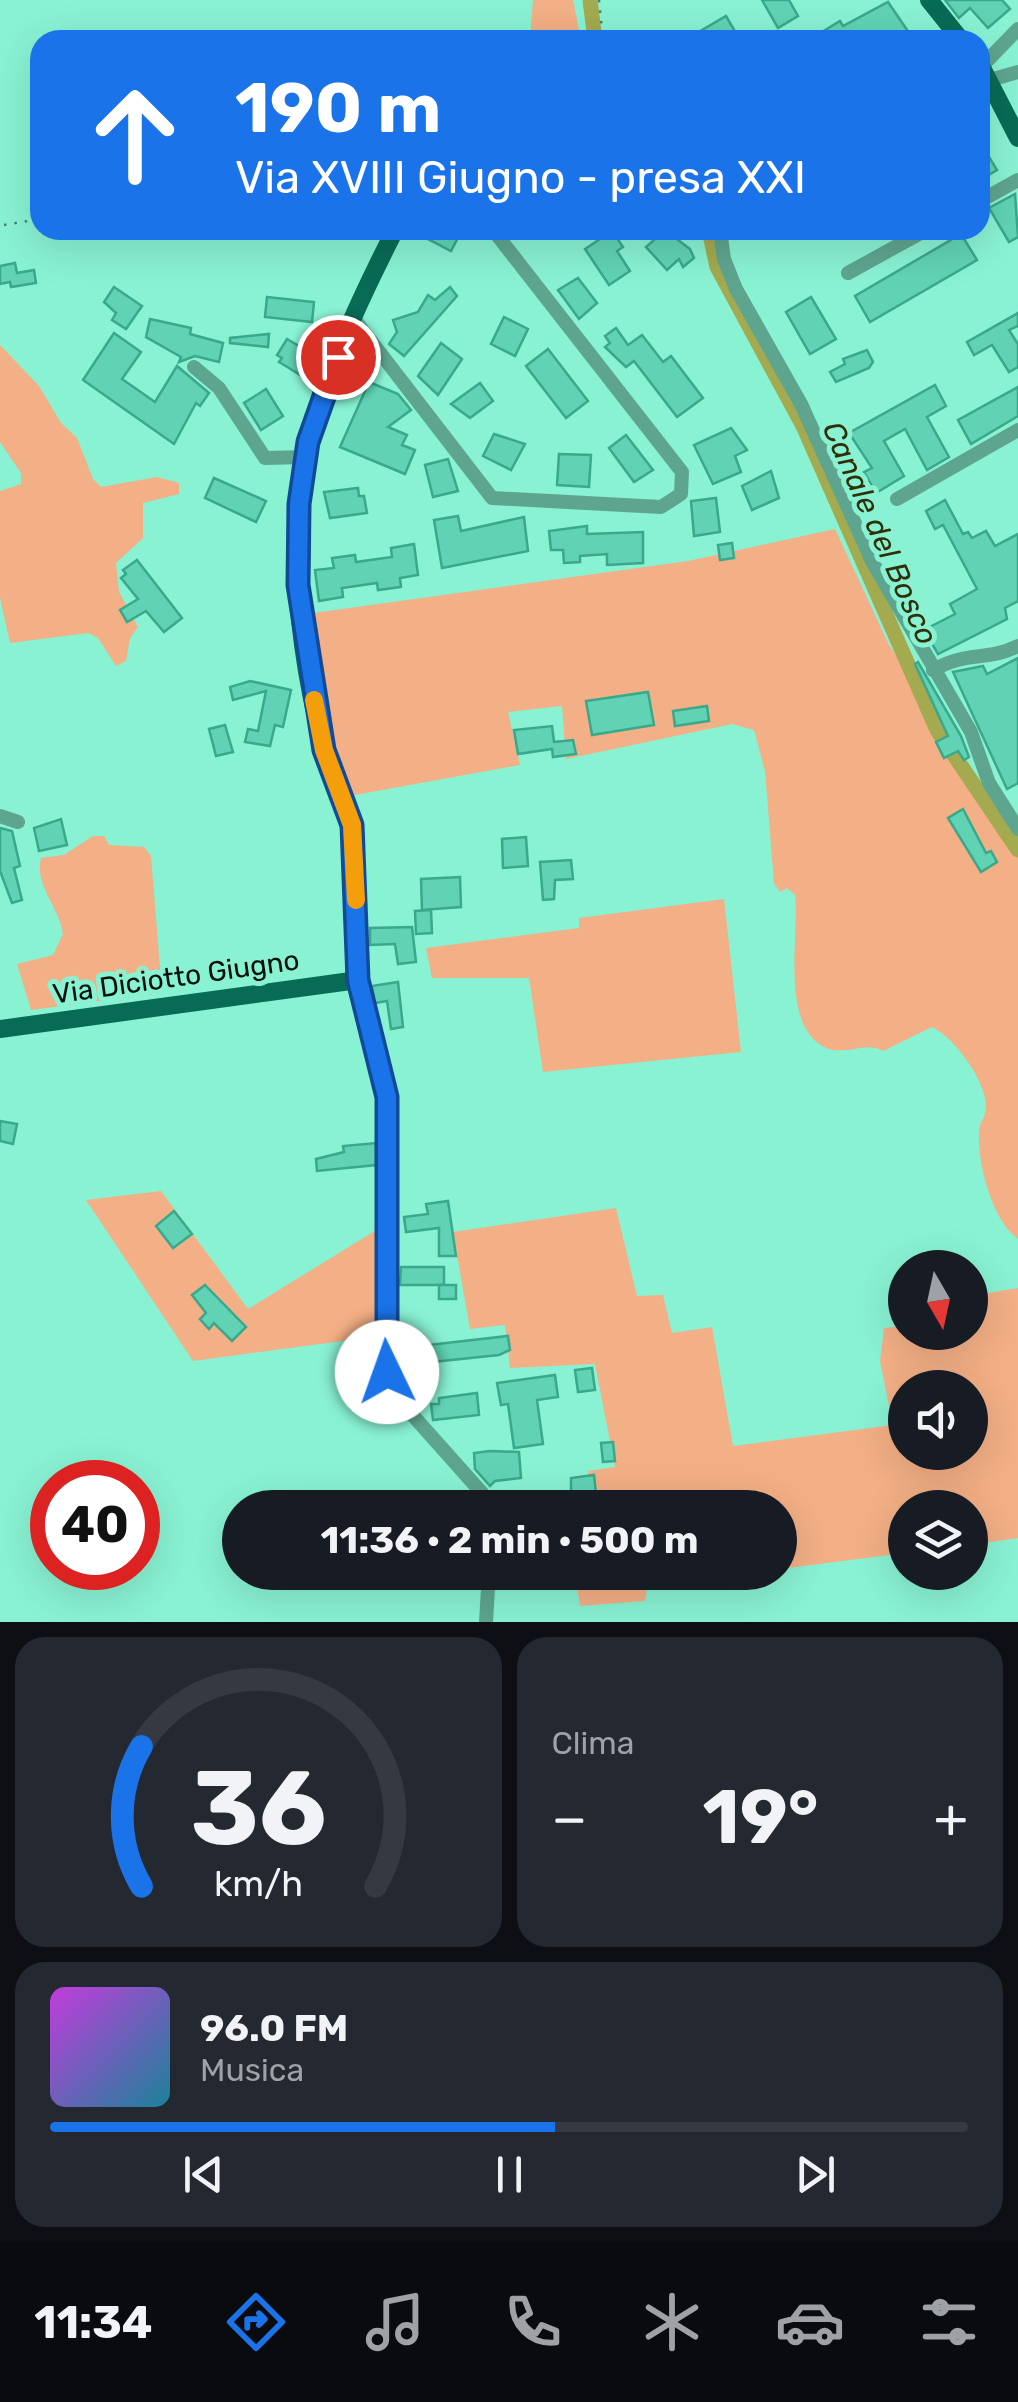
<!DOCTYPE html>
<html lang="it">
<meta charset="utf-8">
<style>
:root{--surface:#171b24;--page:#242831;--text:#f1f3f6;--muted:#9ea1a6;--line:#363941;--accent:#1a73e8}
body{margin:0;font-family:Rubik,sans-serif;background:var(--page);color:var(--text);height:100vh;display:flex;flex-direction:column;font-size:38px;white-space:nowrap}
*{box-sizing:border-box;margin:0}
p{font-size:32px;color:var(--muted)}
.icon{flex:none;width:55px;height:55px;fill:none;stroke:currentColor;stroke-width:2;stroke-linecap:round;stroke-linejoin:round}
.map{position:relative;height:1622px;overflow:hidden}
.panel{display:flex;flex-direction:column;gap:15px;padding:15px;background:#0d0f14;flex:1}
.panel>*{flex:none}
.banner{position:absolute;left:30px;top:30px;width:960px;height:210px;border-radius:30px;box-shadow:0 10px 40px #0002;background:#1a73e8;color:#fff;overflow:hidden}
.needle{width:65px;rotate:171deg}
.controls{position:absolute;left:888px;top:1250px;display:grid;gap:20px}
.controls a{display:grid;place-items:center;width:100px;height:100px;border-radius:50%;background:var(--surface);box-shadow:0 10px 40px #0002;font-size:50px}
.speed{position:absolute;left:30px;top:1460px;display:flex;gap:20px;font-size:50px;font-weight:700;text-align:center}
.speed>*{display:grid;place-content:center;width:130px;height:130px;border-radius:50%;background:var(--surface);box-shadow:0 10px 40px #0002;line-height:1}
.speed .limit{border:15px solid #d22;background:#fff;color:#111}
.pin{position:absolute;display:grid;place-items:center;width:85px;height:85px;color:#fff;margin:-42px;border:5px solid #fff;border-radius:50%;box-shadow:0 2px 10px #0007}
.me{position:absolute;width:110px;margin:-55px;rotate:357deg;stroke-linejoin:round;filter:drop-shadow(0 0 8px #0008)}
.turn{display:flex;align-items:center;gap:35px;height:210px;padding:0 40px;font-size:45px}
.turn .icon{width:130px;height:130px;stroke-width:2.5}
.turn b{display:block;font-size:70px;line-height:85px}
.big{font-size:75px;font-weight:700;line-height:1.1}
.panel .tile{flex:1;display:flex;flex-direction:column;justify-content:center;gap:15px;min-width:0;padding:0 35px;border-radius:30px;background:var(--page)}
.panel .dial{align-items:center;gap:0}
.dial svg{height:260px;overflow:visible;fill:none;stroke:var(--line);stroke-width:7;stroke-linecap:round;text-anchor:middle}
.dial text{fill:var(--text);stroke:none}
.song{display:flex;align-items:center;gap:30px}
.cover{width:120px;height:120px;border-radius:15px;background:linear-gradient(135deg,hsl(290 70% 55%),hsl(190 70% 35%))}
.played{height:10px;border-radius:5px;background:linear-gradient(90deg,var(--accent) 55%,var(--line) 55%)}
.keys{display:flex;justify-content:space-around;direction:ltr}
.heat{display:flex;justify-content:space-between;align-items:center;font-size:55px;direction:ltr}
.panel .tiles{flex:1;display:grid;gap:15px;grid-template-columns:1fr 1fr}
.tile:last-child{grid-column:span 2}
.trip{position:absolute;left:222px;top:1490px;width:575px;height:100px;border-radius:50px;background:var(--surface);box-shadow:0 10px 40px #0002;font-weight:700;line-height:100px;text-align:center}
.tabs{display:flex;height:160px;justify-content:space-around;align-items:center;background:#090b0e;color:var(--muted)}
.tabs .icon{width:70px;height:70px}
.tabs .active{color:var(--accent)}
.tabs b{font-size:45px;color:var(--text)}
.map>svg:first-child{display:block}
.green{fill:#f3af85;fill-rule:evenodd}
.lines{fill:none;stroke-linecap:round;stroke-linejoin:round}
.canal{stroke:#a3aa4f;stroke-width:15}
.building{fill:#61d3b4;stroke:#39a88b;stroke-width:2.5}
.path{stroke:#458270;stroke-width:2.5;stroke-dasharray:2.5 8;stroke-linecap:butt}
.minor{stroke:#5ea590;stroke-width:14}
.major{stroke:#086b56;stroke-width:18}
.route-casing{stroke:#114b97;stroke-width:25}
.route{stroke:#1a73e8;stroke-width:18}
.slow{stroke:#f59e0b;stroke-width:18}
.labels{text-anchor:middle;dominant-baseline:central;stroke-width:10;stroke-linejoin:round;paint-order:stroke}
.street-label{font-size:28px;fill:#00110c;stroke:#89f2d3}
.water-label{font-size:30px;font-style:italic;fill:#2e3008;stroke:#89f2d3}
</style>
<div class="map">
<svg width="1018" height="1622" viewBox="0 0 1018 1622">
<rect width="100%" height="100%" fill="#89f2d3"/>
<g class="green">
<polygon points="533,0 573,0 581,40 530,40"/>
<polygon points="0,345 39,386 61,423 77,438 93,479 101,487 157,477 179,483 179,494 143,503 143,538 116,563 119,592 138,627 130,638 126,661 116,666 98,638 88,633 10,643 0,598 0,491 21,484 21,473 0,442"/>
<path d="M835,529L889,645L943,722L982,808L1018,857V1239C992,1221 977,1162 979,1131C979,1124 985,1117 986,1109C988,1083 954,1037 932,1027L883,1051C865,1041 848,1055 829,1049C778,1031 800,934 795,895L787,888L780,892L774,883L765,771L754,730L732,724L566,759L562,706L508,712L520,765L344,797L325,736L306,614L688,561Z"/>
<path d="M93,836H104L109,845L144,847L151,856L162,993L31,1010L17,964L53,955L63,934C59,906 34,885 41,858L64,855Z"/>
<polygon points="724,899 741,1052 543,1072 529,978 432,978 426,948 579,928 579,918"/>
<polygon points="161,1191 248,1309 391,1221 388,1335 193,1361 86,1200"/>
<path d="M616,1208L637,1296L663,1295L672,1333L712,1327L733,1446L893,1425L880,1361L884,1328L905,1326V1332H970V1296L1018,1288V1538L970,1545V1508H905V1553L780,1569V1508L590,1507L588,1471L615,1467L595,1364L510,1368L505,1325L470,1329L453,1232ZM905,1388H970V1452H905Z"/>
<polygon points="575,1573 575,1572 756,1573 647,1587 645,1601 580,1606"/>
</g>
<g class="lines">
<g class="canal">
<polyline points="590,0 595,40"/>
<polyline points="709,230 717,267 803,426 937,730 1018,850"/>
</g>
</g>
<g class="building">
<polygon points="762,0 789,0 798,16 778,28"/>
<polygon points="945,0 1002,0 1010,9 988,28 970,8 959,18"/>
<polygon points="888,2 914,40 875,40 870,32 857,40 809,40 840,21 843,26"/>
<polygon points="726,16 740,40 685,40"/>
<polygon points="980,142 997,170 980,180"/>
<polygon points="1015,194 1018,237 1009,242 989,208"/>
<polygon points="428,230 462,230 451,251 424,237"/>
<polygon points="665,230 690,249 694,258 683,267 679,259 667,270 646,247"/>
<polygon points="612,231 623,247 617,251 630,271 609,285 585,249"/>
<polygon points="961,234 977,260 870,322 855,296"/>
<polygon points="15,263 17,273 34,270 36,283 11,287 10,282 0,284 0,266"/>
<polygon points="578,278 597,303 579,319 558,290"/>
<polygon points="114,287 142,306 126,329 112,320 116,313 104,302"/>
<polygon points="450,287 457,296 404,356 389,344 397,332 393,320 418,312 428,295 435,300"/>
<polygon points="267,297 314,302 312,322 265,317"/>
<polygon points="811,297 836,339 810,354 786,312"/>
<polygon points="1018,313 1018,326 1009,330 1018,344 1018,367 1009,372 992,345 974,355 967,342"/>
<polygon points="504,317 528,329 515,356 491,344"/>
<polygon points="150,319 191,328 190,334 223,343 219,362 195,356 179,362 181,357 146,337"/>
<polygon points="616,328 628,345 642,335 663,362 671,356 703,398 677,417 634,361 626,367 605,347 610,343 605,336"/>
<polygon points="114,333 141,352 122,379 155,402 177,366 209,393 200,406 196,403 174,444 83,380"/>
<polygon points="269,334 268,347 230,343 230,338"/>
<polygon points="287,339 314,355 302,376 279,362 282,358 277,355"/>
<polygon points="441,343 462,359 438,395 418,376"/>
<polygon points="548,349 588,401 566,418 526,366"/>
<polygon points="867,350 873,362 869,368 836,382 830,372 845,364 843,359"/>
<polygon points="369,382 398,394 411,410 388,427 407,435 402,445 415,450 405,474 340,447"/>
<polygon points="480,383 493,401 470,418 451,404"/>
<polygon points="935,385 946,406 927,417 949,457 927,470 905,429 884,441 904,476 876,493 864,472 872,468 849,433"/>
<polygon points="1018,387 1018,416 971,444 958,420"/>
<polygon points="266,389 283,416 261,430 244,403"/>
<polygon points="731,428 747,450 735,456 741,472 713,484 694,445"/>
<polygon points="494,434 525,444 511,470 483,456"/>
<polygon points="626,435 653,470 634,482 609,448"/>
<polygon points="559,454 591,455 589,487 557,485"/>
<polygon points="448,459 458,491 433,497 425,465"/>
<polygon points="771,471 779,498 752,510 742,486"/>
<polygon points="214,478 266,501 256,522 205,498"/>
<polygon points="358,488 359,496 364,496 367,513 330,518 324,492"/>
<polygon points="716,498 720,532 694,536 691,501"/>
<polygon points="945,500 963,534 968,532 972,538 986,531 995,546 1018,534 1018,601 1005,608 1007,619 938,654 924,630 955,614 950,604 977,589 943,525 935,529 926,511"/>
<polygon points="458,516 461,531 524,517 528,551 442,568 434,520"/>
<polygon points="587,526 587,534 643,532 643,563 607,565 607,554 580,556 580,562 564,563 563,550 551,550 549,531"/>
<polygon points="732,543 734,558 720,560 718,545"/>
<polygon points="414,544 418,575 400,578 401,587 378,590 377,583 342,588 343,597 319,601 315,570 334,568 332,558 355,555 356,562 392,557 391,548"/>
<polygon points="137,560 182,618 164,632 146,611 127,622 120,610 138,599 121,578 126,574 123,570"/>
<polygon points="1018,658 1018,783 1007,789 953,672 983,666 987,674"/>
<polygon points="918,662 961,736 969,757 964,760 958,751 944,758 936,742 948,736 915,664"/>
<polygon points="250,681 291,690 283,727 275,725 270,746 245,742 248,729 258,731 266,691 233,700 230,687"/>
<polygon points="648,692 654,725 592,735 586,701"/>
<polygon points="707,706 709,721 675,726 673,711"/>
<polygon points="225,725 233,752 216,756 209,729"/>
<polygon points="552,726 554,742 573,740 576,754 553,757 552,749 518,754 514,730"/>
<polygon points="963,809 986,853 991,851 997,862 981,872 948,818"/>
<polygon points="61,819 67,845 39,851 34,828"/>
<polygon points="0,828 12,831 20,866 14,868 22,900 12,903 0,871"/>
<polygon points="526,837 528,866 503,868 502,839"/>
<polygon points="571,860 573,879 555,880 554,899 543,900 540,862"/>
<polygon points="460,877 461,907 422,910 421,879"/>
<polygon points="431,910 432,933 416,934 415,911"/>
<polygon points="412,927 416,962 398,964 395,944 370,945 370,928"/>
<polygon points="398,982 403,1027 391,1029 387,1001 375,1003 372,986"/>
<polygon points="0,1121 17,1124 13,1144 0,1141"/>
<polygon points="376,1143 376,1165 317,1171 316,1159 344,1152 343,1146"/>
<polygon points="448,1201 456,1256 439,1256 439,1228 406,1232 404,1217 428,1214 426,1204"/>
<polygon points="174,1211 192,1234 173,1248 156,1226"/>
<polygon points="401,1267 444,1267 444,1285 400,1285"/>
<polygon points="205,1285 246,1327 232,1341 214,1323 209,1329 200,1319 206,1313 192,1295"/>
<rect x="439" y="1285" width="17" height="14"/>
<polygon points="508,1336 510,1350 499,1355 403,1365 402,1348"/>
<polygon points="592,1368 595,1390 578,1392 575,1370"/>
<polygon points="555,1375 558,1397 537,1400 543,1444 514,1448 508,1404 501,1405 497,1383"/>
<polygon points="477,1393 479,1415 433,1420 431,1404 439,1404 439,1398"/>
<polygon points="613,1442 615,1461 603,1462 601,1443"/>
<polygon points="490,1451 519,1452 521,1478 495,1481 490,1486 475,1469 474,1453"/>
<polygon points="594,1475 597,1503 571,1507 571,1478"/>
</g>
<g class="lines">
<g class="path">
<polyline points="599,0 603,40"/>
<polyline points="4,225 40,219"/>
</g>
<g class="minor">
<polyline points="982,66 1018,29"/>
<polyline points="990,80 1018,72"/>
<polyline points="980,201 1018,180"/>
<polyline points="720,230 724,259 736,289 801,404 873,563 971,732 989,783 1018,829"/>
<polyline points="848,273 926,230"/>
<polyline points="354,319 492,498 661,507 681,494 682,472 493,230"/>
<polyline points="194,367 219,388 265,458 306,457"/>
<polyline points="897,499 1018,430"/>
<path d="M933,670C969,650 985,662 1018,646"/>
<polyline points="0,816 18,822"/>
<polyline points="358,980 387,1097 387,1372 408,1410 482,1493 489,1508"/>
<polyline points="486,1622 489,1572"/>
</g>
<g class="major">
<polyline points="929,0 961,40"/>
<polyline points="980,64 1018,138"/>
<path d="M0,1029L358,980C357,930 360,877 352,828C348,802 331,776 324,749C306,683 295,607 297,539C298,429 346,326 395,230"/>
</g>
</g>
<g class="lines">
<defs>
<polyline id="route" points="338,357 308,442 299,504 298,585 324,750 352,825 358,980 387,1097 387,1372"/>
</defs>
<use href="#route" class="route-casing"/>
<use href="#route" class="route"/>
<polyline class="slow" points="314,700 324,750 352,825 356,900"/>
</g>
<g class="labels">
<g class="street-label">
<text transform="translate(176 977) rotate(-8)">Via Diciotto Giugno</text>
</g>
<g class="water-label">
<text transform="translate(880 533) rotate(66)">Canale del Bosco</text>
</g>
</g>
</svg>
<div class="controls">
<a><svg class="needle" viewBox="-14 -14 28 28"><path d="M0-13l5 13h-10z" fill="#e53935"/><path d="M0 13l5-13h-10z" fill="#9ea1a6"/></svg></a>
<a><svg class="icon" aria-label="sound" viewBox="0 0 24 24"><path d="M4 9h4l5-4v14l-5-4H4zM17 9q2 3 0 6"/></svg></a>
<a><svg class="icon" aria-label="layers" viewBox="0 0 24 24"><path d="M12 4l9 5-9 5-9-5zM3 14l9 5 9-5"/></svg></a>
</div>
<div class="speed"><div class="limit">40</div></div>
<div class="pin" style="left:338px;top:357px;background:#d93025"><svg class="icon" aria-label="arrive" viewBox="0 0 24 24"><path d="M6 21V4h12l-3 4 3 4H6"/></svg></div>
<svg class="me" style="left:387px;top:1372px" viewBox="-20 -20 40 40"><circle r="19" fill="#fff"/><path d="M0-13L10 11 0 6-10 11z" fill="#1a73e8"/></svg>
<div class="trip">11:36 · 2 min · 500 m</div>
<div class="banner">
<div class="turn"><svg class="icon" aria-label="ahead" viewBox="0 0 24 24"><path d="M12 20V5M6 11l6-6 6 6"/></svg><div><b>190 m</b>Via XVIII Giugno - presa XXI</div></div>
</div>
</div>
<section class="panel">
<div class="tiles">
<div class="tile dial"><svg viewBox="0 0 100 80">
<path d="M14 69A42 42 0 1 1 86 69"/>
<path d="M14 69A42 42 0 0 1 14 26" stroke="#1a73e8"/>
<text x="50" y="56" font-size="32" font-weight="700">36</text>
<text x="50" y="72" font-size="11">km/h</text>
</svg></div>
<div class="tile"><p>Clima</p>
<div class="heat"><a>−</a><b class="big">19°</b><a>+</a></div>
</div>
<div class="tile">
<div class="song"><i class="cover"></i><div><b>96.0 FM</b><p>Musica</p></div></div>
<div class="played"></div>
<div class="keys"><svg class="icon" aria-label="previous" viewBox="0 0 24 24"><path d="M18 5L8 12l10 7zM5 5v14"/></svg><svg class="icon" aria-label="pause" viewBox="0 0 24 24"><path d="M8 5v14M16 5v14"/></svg><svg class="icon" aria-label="next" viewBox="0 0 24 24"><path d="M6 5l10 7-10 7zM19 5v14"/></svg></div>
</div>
</div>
</section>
<nav class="tabs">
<b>11:34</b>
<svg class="icon active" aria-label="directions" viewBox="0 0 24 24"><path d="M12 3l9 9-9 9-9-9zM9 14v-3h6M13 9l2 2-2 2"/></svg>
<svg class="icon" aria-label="music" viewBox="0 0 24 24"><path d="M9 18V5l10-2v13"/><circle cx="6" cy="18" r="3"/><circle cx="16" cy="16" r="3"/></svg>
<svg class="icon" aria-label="phone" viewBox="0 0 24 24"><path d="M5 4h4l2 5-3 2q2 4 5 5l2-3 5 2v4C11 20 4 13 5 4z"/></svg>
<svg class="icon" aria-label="climate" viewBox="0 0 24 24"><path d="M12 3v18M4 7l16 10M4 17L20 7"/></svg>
<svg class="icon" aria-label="car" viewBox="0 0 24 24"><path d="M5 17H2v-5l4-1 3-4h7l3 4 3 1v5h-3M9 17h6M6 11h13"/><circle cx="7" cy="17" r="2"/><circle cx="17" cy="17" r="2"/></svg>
<svg class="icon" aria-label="filters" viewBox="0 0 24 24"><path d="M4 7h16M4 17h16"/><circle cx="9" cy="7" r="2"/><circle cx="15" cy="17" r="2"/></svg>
</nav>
